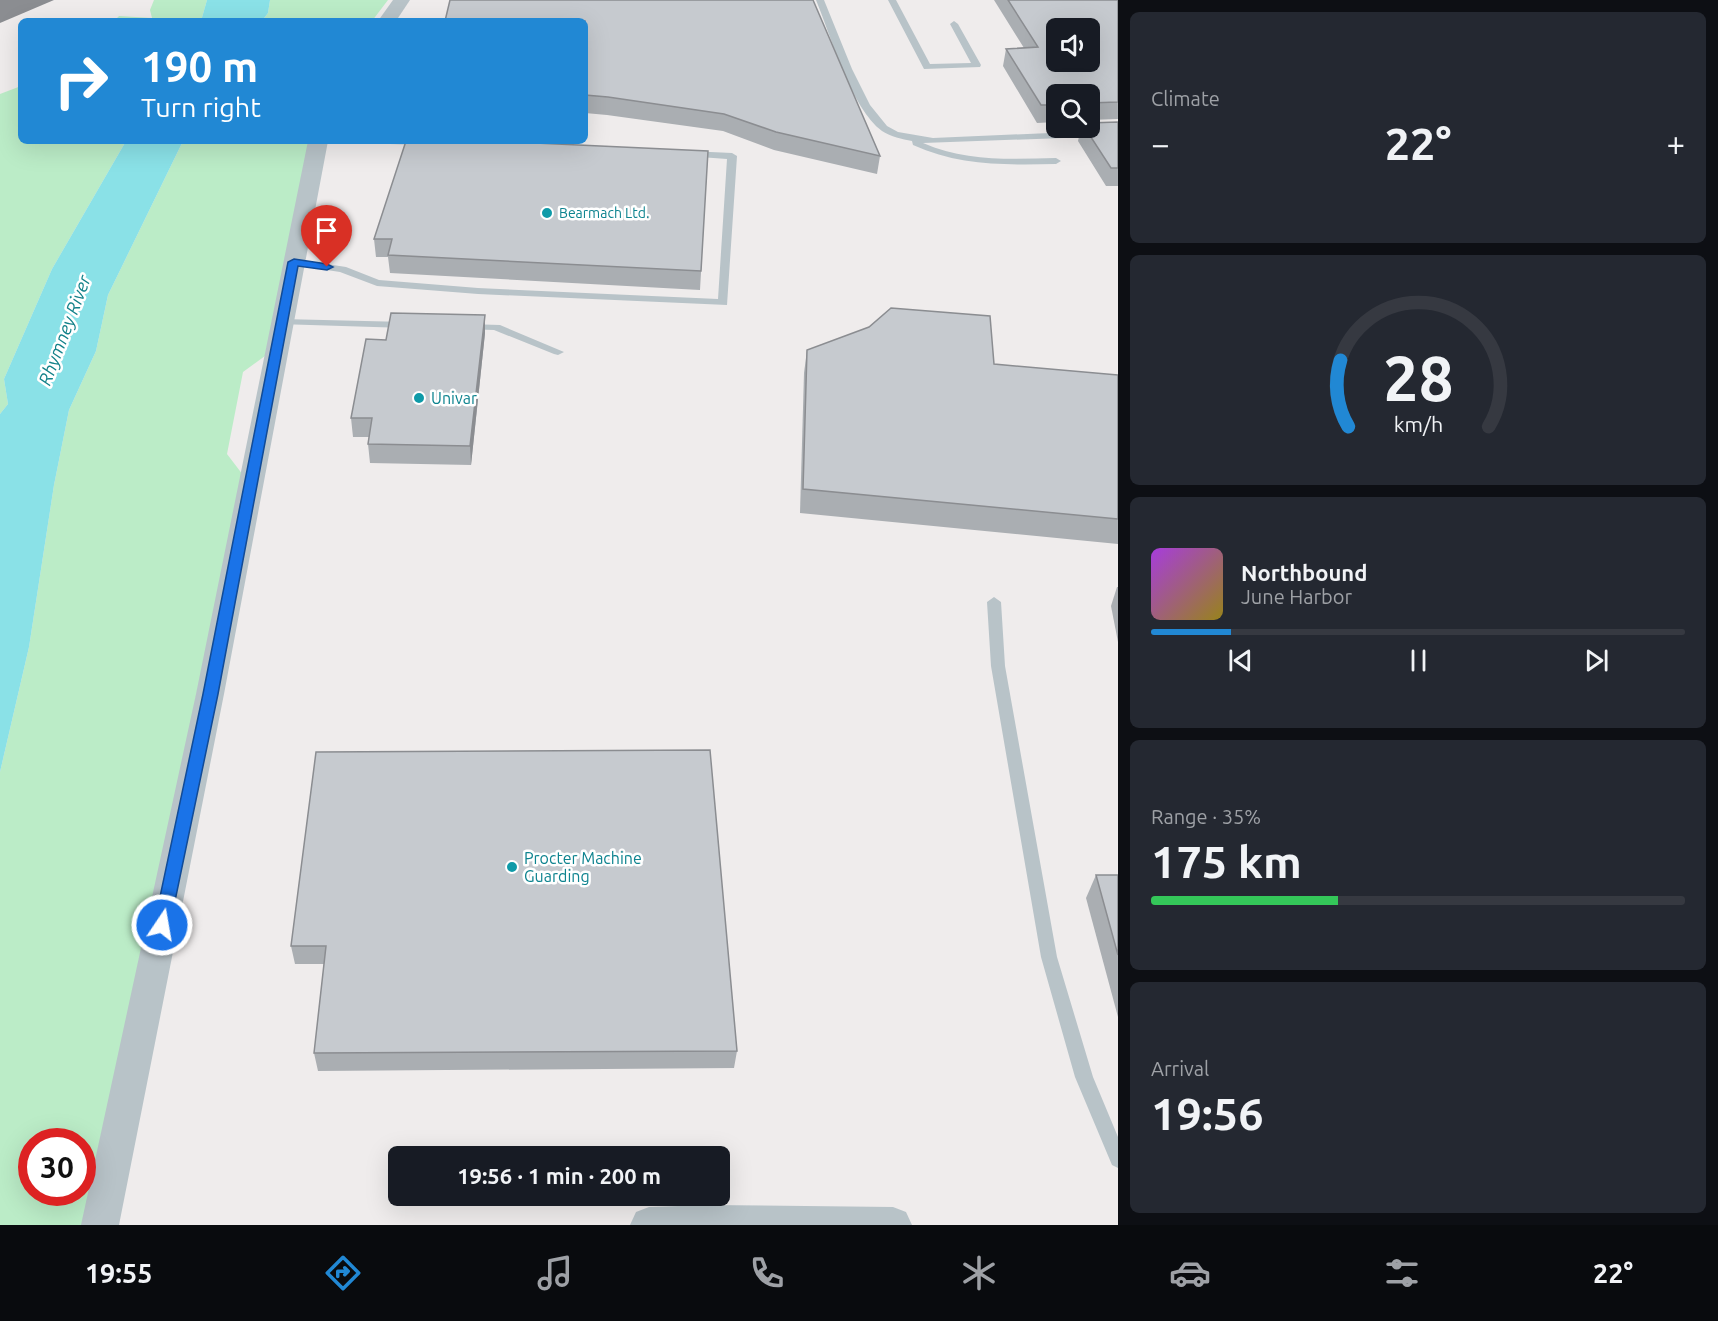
<!DOCTYPE html>
<meta charset="utf-8">
<style>
:root{--surface:#171b24;--page:#242831;--text:#f1f3f6;--muted:#9ea1a6;--line:#363941;--accent:#2188d4}
body{margin:0;font-family:Ubuntu,sans-serif;background:var(--page);color:var(--text);height:100vh;display:flex;flex-direction:column;font-size:22px;white-space:nowrap}
*{box-sizing:border-box;margin:0}
p{font-size:20px;color:var(--muted)}
.icon{flex:none;width:33px;height:33px;fill:none;stroke:currentColor;stroke-width:2;stroke-linecap:round;stroke-linejoin:round}
.map{position:relative;flex:1;overflow:hidden}
.details{display:flex;flex-direction:column;gap:12px;padding:12px;background:#0d0f14;width:600px}
.details>*{flex:none}
.top-card{position:absolute;left:18px;top:18px;width:570px;height:126px;border-radius:9px;box-shadow:0 6px 24px #0002;background:#2188d4;color:#fff;overflow:hidden}
.buttons{position:absolute;left:1046px;top:18px;display:grid;gap:12px}
.buttons a{display:grid;place-items:center;width:54px;height:54px;border-radius:9px;background:var(--surface);box-shadow:0 6px 24px #0002;font-size:30px}
.speed{position:absolute;left:18px;top:1128px;display:flex;gap:12px;font-size:30px;font-weight:700;text-align:center}
.speed>*{display:grid;place-content:center;width:78px;height:78px;border-radius:50%;background:var(--surface);box-shadow:0 6px 24px #0002;line-height:1}
.speed .limit{border:9px solid #d22;background:#fff;color:#111}
.pin{position:absolute;display:grid;place-items:center;width:51px;height:51px;color:#fff;margin:-62px -26px;border-radius:50% 50% 50% 0;rotate:-45deg;box-shadow:0 0 6px #0007}
.pin .icon{rotate:45deg}
.me{position:absolute;width:66px;margin:-33px;rotate:12deg;stroke-linejoin:round;filter:drop-shadow(0 0 4px #0008)}
.turn{display:flex;align-items:center;gap:21px;height:126px;padding:0 24px;font-size:27px}
.turn .icon{width:78px;height:78px;stroke-width:2.5}
.turn b{display:block;font-size:42px;line-height:51px}
.big{font-size:45px;font-weight:600;line-height:1.1}
.details .tile{flex:1;display:flex;flex-direction:column;justify-content:center;gap:9px;min-width:0;padding:0 21px;border-radius:9px;background:var(--page)}
.details .dial{align-items:center;gap:0}
.dial svg{height:156px;overflow:visible;fill:none;stroke:var(--line);stroke-width:7;stroke-linecap:round;text-anchor:middle}
.dial text{fill:var(--text);stroke:none}
.song{display:flex;align-items:center;gap:18px}
.cover{width:72px;height:72px;border-radius:9px;background:linear-gradient(135deg,hsl(280 70% 55%),hsl(50 70% 35%))}
.played{height:6px;border-radius:3px;background:linear-gradient(90deg,var(--accent) 15%,var(--line) 15%)}
.keys{display:flex;justify-content:space-around;direction:ltr}
.heat{display:flex;justify-content:space-between;align-items:center;font-size:33px;direction:ltr}
.charge{height:9px;border-radius:4px;background:linear-gradient(90deg,#34c759 35%,var(--line) 0)}
.trip{position:absolute;left:388px;top:1146px;width:342px;height:60px;border-radius:9px;background:var(--surface);box-shadow:0 6px 24px #0002;font-weight:600;line-height:60px;text-align:center}
.tabs{display:flex;height:96px;justify-content:space-around;align-items:center;background:#090b0e;color:var(--muted)}
.tabs .icon{width:42px;height:42px}
.tabs .active{color:var(--accent)}
.tabs b{font-size:27px;color:var(--text)}
main{display:flex;flex:1;min-height:0}
.map>svg:first-child{display:block}
.green{fill:#bbecc7;fill-rule:evenodd}
.water{fill:#8ae1e7}
.lines{fill:none;stroke-linecap:round;stroke-linejoin:round}
.service{fill:#b8c3c8;fill-rule:evenodd}
.minor{fill:#b8c3c8;fill-rule:evenodd}
.wall{fill:#aaaeb2}
.shaded-wall{fill:#8b8d91}
.building{fill:#c6cacf;stroke:#8b8d91;stroke-width:1.5;fill-rule:evenodd}
.route{fill:#1a73e8;stroke:#114b97;stroke-width:1.5}
.culture-dot{fill:#0f9aa8;stroke:#fff;stroke-width:2}
.labels{text-anchor:middle;dominant-baseline:central;stroke-width:5;stroke-linejoin:round;paint-order:stroke}
.far-culture-label{font-size:14px;fill:#0d838f;stroke:#fff;text-anchor:start}
.culture-label{font-size:16px;fill:#0d838f;stroke:#fff;text-anchor:start}
.water-label{font-size:18px;font-style:italic;fill:#128189;stroke:#fff}
</style>
<main>
<div class="map">
<svg width="1118" height="1225" viewBox="0 0 1118 1225">
<rect width="100%" height="100%" fill="#efecec"/>
<g class="green">
<polygon points="154,0 207,0 201,21 114,21 119,16 152,18 150,10"/>
<polygon points="270,0 388,0 372,21 262,21 268,13"/>
<polygon points="21,86 21,141 126,141 52,269 4,379 8,404 0,414 0,94"/>
<path d="M183,141H313L265,356L243,372L227,454L243,475L84,1225H0V772L29,647L54,485L69,410L96,351L108,295ZM32,1142H82V1192H32Z"/>
</g>
<g class="water">
<polygon points="207,0 270,0 268,13 262,21 201,21"/>
<polygon points="126,141 183,141 108,295 96,351 69,410 54,485 29,647 0,772 0,414 8,404 4,379 52,269"/>
</g>
<g class="lines">
<g class="service">
<path d="M816,0H824L852,69L870,105L887,126L898,132L933,138L1118,130V136L923,143C966,162 1011,159 1056,158L1061,161L1056,164C1006,165 959,166 913,145L912,141C902,139 891,137 882,131C851,108 831,36 816,0Z"/>
<polygon points="888,0 896,0 930,64 971,63 950,24 954,21 958,24 981,65 980,67 924,69"/>
<polygon points="385,141 428,141 429,142 424,145 390,144"/>
<polygon points="689,151 732,153 737,156 727,305 478,294 377,286 340,272 294,265 289,262 294,259 346,267 379,280 478,288 718,299 727,159 686,156 686,152"/>
<polygon points="282,319 406,322 412,325 406,328 278,324 276,322"/>
<polygon points="467,324 500,325 564,352 558,355 554,354 494,330 463,329 463,325"/>
<polygon points="994,597 1001,602 1005,666 1057,957 1093,1077 1118,1137 1118,1168 1112,1165 1075,1077 1041,957 991,666 987,602"/>
</g>
<g class="minor">
<polygon points="393,0 410,0 396,21 378,21"/>
<polygon points="308,141 328,141 224,694 119,1225 81,1225 196,694"/>
<polygon points="707,1205 893,1207 906,1212 912,1225 630,1225 636,1212 649,1207"/>
</g>
</g>
<g class="wall">
<polygon points="994,0 1118,0 1118,119 1089,120 1089,94 1056,94 1056,122 1037,123 1003,66 1006,49 1024,48"/>
<polygon points="585,21 880,156 877,174 774,150 723,131 607,115 585,113"/>
<polygon points="1118,122 1118,186 1106,186 1078,141 1081,128 1089,128"/>
<polygon points="708,151 700,290 390,273 388,257 376,257 374,239"/>
<polygon points="485,333 471,465 370,463 368,444 369,437 353,437 351,418 386,340"/>
<polygon points="807,350 1118,375 1118,544 800,513 804,373"/>
<polygon points="1117,587 1118,587 1118,642 1111,606"/>
<polygon points="316,752 737,1051 734,1068 318,1071 314,1053 324,964 295,964 291,946"/>
<polygon points="1096,875 1118,875 1118,1017 1086,898"/>
</g>
<g class="shaded-wall">
<polygon points="0,0 54,0 0,23"/>
<polygon points="485,315 485,333 471,465 470,446"/>
</g>
<g class="building">
<polygon points="450,0 813,0 880,156 776,132 724,114 608,97 585,95 585,21 445,21"/>
<path d="M1008,0H1118V102L1089,103V94H1056V105H1041L1006,49L1038,47ZM1056,28H1089V62H1056Z"/>
<polygon points="1118,122 1118,168 1111,168 1085,128 1089,128 1089,123"/>
<polygon points="406,141 493,141 708,151 701,271 388,255 392,239 374,239"/>
<polygon points="891,308 990,316 994,364 1118,375 1118,519 803,489 807,350 869,327"/>
<polygon points="391,313 485,315 470,446 368,444 372,418 351,418 366,339 386,340"/>
<polygon points="710,750 737,1051 314,1053 326,946 291,946 316,752"/>
<polygon points="1096,875 1118,875 1118,955"/>
</g>
<polygon class="route" points="294,259 327,264 333,267 327,270 298,266 218,694 170,925 168,930 157,930 154,925 203,694 288,262"/>
<g class="culture-dot">
<circle cx="547" cy="213" r="6"/>
<circle cx="419" cy="398" r="6"/>
<circle cx="512" cy="867" r="6"/>
</g>
<g class="labels">
<g class="far-culture-label">
<text x="559" y="213">Bearmach Ltd.</text>
</g>
<g class="culture-label">
<text x="431" y="398">Univar</text>
<text x="524" y="858">Procter Machine<tspan x="524" dy="18">Guarding</tspan></text>
</g>
<g class="water-label">
<text transform="translate(64 330) rotate(-69)">Rhymney River</text>
</g>
</g>
</svg>
<div class="buttons">
<a><svg class="icon" aria-label="sound" viewBox="0 0 24 24"><path d="M4 9h4l5-4v14l-5-4H4zM17 9q2 3 0 6"/></svg></a>
<a><svg class="icon" aria-label="search" viewBox="0 0 24 24"><circle cx="10" cy="10" r="6"/><path d="M15 15l6 6"/></svg></a>
</div>
<div class="speed"><div class="limit">30</div></div>
<div class="pin" style="left:327px;top:267px;background:#d93025"><svg class="icon" aria-label="arrive" viewBox="0 0 24 24"><path d="M6 21V4h12l-3 4 3 4H6"/></svg></div>
<svg class="me" style="left:162px;top:925px" viewBox="-20 -20 40 40"><circle r="17" fill="#1a73e8" stroke="#fff" stroke-width="3"/><path d="M0-11L8 9 0 5-8 9z" fill="#fff"/></svg>
<div class="trip">19:56 · 1 min · 200 m</div>
<div class="top-card">
<div class="turn"><svg class="icon" aria-label="right" viewBox="0 0 24 24"><path d="M7 20v-9h11M14 6l5 5-5 5"/></svg><div><b>190 m</b>Turn right</div></div>
</div>
</div>
<section class="details">
<div class="tile"><p>Climate</p>
<div class="heat"><a>−</a><b class="big">22°</b><a>+</a></div>
</div>
<div class="tile dial"><svg viewBox="0 0 100 80">
<path d="M14 69A42 42 0 1 1 86 69"/>
<path d="M14 69A42 42 0 0 1 10 35" stroke="#2188d4"/>
<text x="50" y="56" font-size="32" font-weight="700">28</text>
<text x="50" y="72" font-size="11">km/h</text>
</svg></div>
<div class="tile">
<div class="song"><i class="cover"></i><div><b>Northbound</b><p>June Harbor</p></div></div>
<div class="played"></div>
<div class="keys"><svg class="icon" aria-label="previous" viewBox="0 0 24 24"><path d="M18 5L8 12l10 7zM5 5v14"/></svg><svg class="icon" aria-label="pause" viewBox="0 0 24 24"><path d="M8 5v14M16 5v14"/></svg><svg class="icon" aria-label="next" viewBox="0 0 24 24"><path d="M6 5l10 7-10 7zM19 5v14"/></svg></div>
</div>
<div class="tile"><p>Range · 35%</p><b class="big">175 km</b><div class="charge"></div></div>
<div class="tile"><p>Arrival</p><b class="big">19:56</b></div>
</section>
</main>
<nav class="tabs">
<b>19:55</b>
<svg class="icon active" aria-label="directions" viewBox="0 0 24 24"><path d="M12 3l9 9-9 9-9-9zM9 14v-3h6M13 9l2 2-2 2"/></svg>
<svg class="icon" aria-label="music" viewBox="0 0 24 24"><path d="M9 18V5l10-2v13"/><circle cx="6" cy="18" r="3"/><circle cx="16" cy="16" r="3"/></svg>
<svg class="icon" aria-label="phone" viewBox="0 0 24 24"><path d="M5 4h4l2 5-3 2q2 4 5 5l2-3 5 2v4C11 20 4 13 5 4z"/></svg>
<svg class="icon" aria-label="climate" viewBox="0 0 24 24"><path d="M12 3v18M4 7l16 10M4 17L20 7"/></svg>
<svg class="icon" aria-label="car" viewBox="0 0 24 24"><path d="M5 17H2v-5l4-1 3-4h7l3 4 3 1v5h-3M9 17h6M6 11h13"/><circle cx="7" cy="17" r="2"/><circle cx="17" cy="17" r="2"/></svg>
<svg class="icon" aria-label="filters" viewBox="0 0 24 24"><path d="M4 7h16M4 17h16"/><circle cx="9" cy="7" r="2"/><circle cx="15" cy="17" r="2"/></svg>
<b>22°</b>
</nav>
